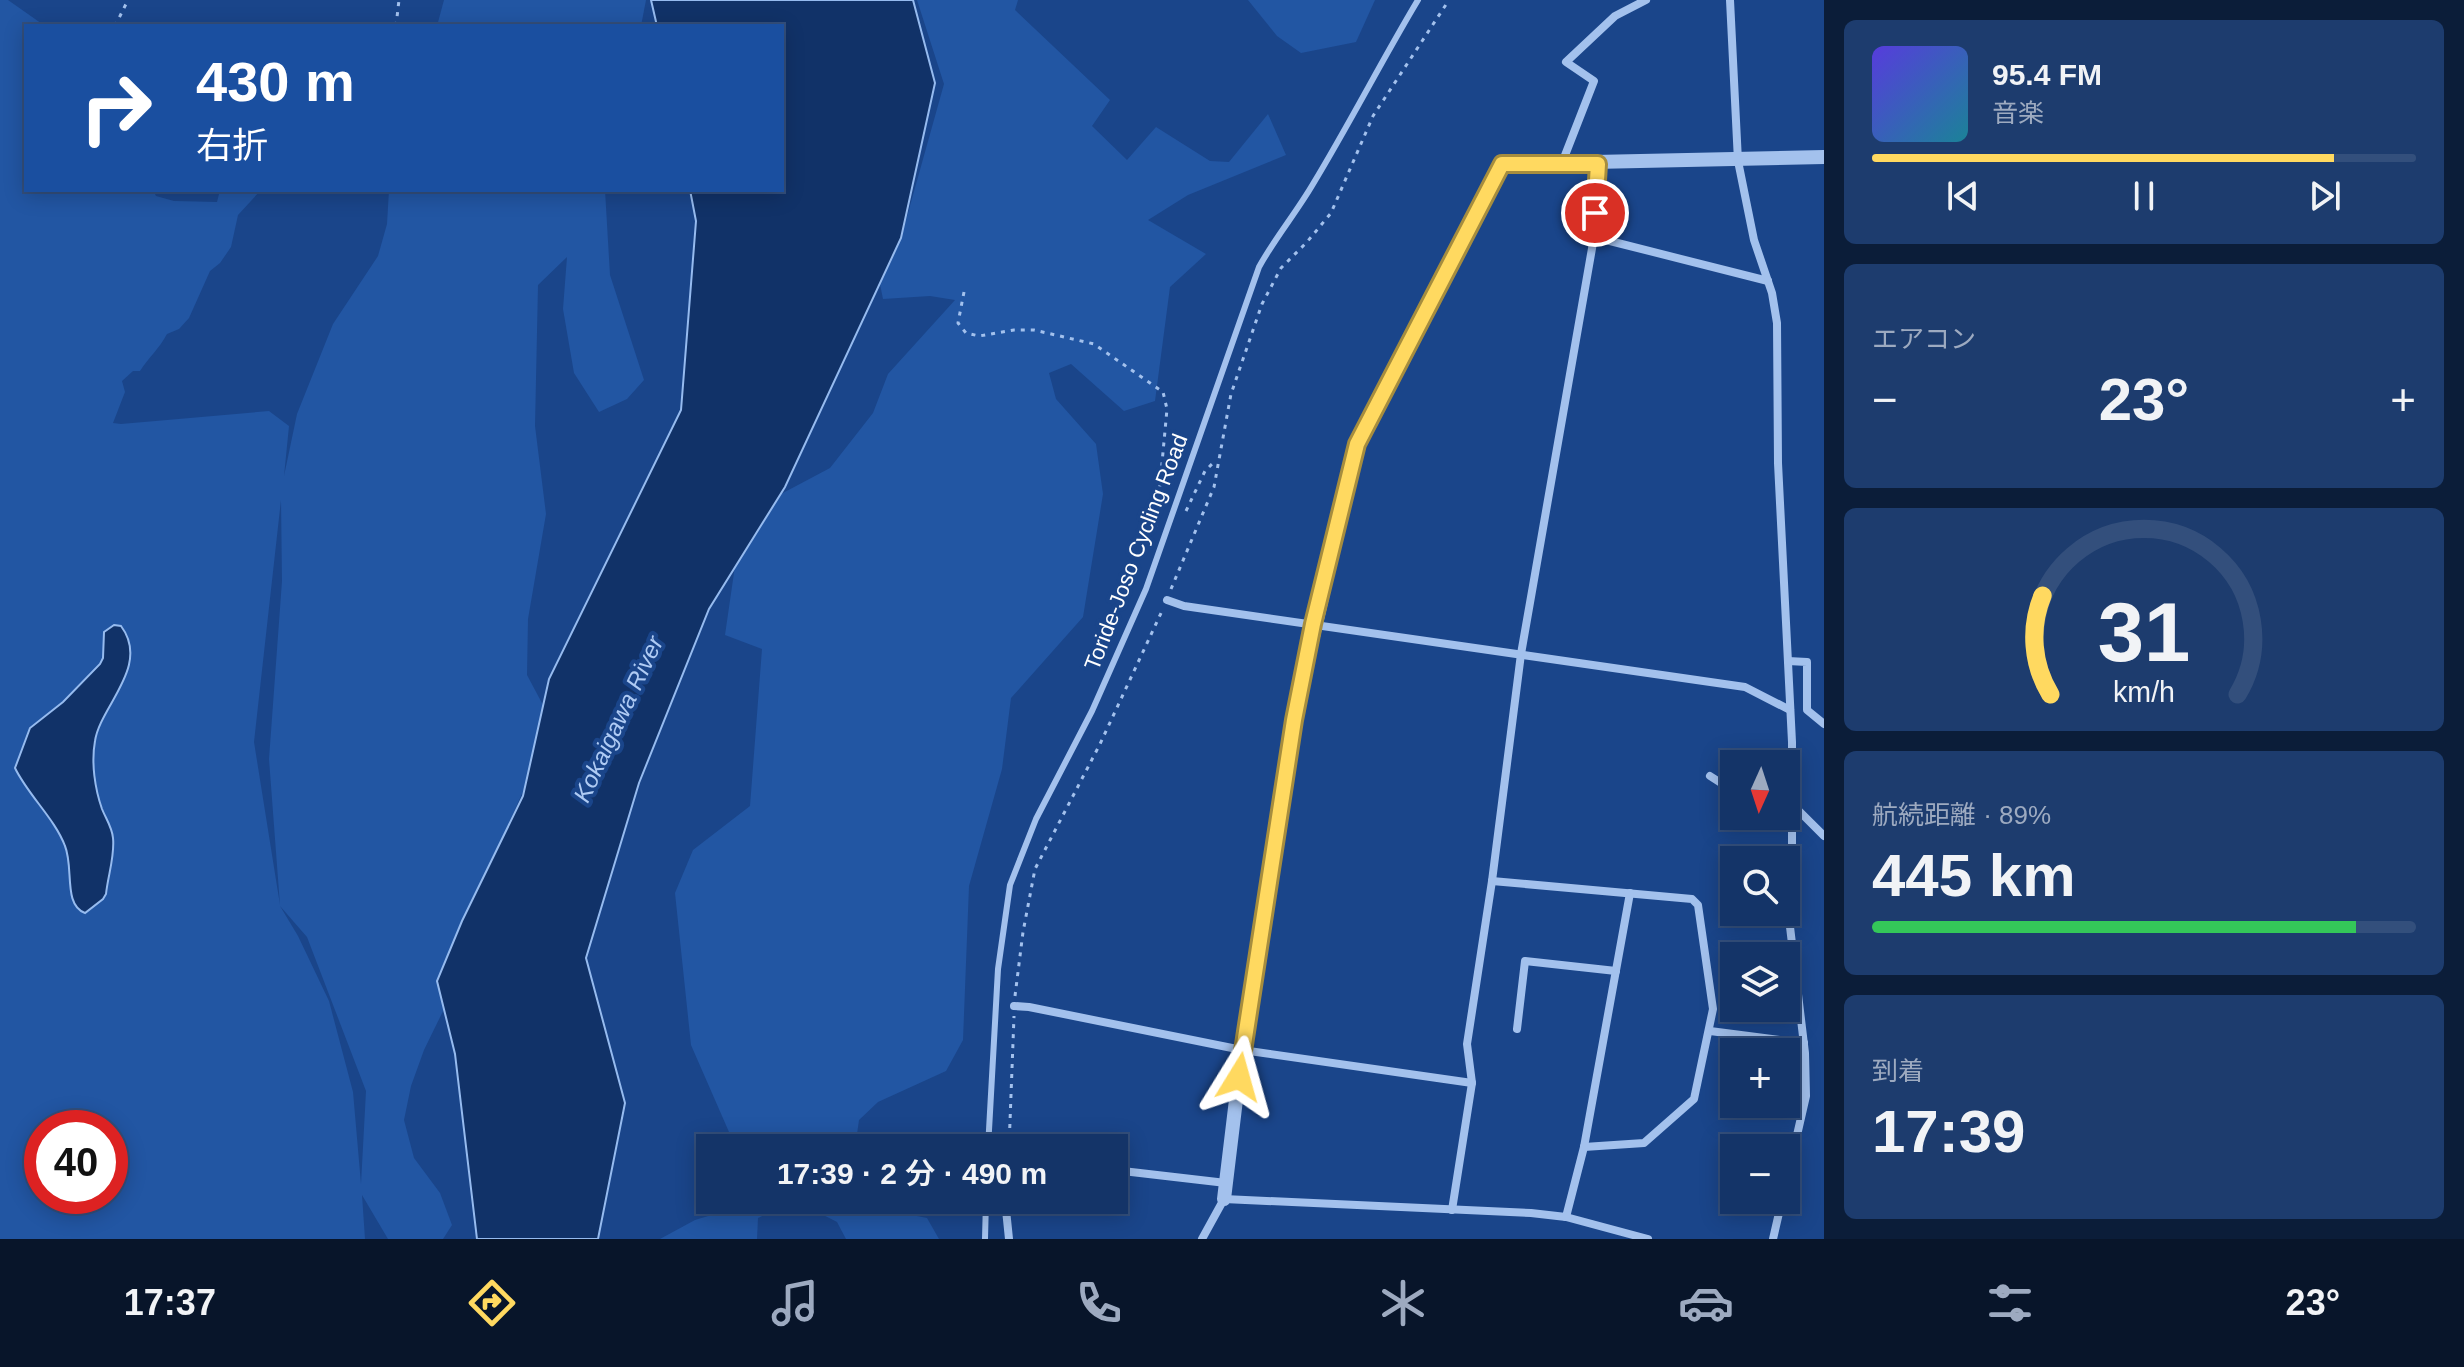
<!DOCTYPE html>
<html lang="ja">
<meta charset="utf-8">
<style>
:root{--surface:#143468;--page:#1d3c6e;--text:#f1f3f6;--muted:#9daac0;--line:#334f7c;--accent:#ffd960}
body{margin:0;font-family:Helvetica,"Noto Sans JP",sans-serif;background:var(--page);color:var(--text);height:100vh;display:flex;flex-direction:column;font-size:30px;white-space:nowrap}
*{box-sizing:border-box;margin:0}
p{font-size:26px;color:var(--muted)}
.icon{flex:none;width:44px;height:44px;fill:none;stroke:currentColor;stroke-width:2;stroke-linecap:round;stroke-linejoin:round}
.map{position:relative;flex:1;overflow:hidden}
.panel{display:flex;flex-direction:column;gap:20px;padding:20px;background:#0b1d39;width:640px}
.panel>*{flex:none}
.hud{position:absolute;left:24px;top:24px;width:760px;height:168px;border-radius:0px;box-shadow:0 4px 20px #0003,0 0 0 2px var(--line);background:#1a4fa0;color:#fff;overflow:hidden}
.needle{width:52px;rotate:183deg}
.tools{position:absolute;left:1720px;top:750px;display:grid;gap:16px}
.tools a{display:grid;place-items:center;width:80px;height:80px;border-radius:0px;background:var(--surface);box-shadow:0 4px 20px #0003,0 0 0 2px var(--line);font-size:40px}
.speed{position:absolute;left:24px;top:1110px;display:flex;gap:16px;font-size:40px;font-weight:700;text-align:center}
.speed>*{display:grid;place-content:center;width:104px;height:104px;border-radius:50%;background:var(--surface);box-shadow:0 4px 20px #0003,0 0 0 2px var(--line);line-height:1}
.speed .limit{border:12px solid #d22;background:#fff;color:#111}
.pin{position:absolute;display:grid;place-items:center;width:68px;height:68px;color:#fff;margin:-34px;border:4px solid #fff;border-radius:50%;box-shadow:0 2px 8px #0007}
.me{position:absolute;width:88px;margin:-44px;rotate:8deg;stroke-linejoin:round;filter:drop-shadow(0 0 6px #0008)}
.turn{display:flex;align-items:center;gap:28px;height:168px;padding:0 40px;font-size:36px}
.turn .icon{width:104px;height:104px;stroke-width:2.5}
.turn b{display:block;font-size:56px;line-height:68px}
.big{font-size:60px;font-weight:600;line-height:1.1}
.panel .widget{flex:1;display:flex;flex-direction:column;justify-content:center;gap:12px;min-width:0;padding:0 28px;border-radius:12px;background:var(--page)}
.panel .dial{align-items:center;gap:0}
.dial svg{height:208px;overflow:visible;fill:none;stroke:var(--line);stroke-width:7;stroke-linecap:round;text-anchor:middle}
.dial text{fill:var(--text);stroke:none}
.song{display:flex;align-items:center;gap:24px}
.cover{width:96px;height:96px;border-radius:12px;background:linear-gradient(135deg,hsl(250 70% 55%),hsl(190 70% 35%))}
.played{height:8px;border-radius:4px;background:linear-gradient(90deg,var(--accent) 85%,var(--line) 85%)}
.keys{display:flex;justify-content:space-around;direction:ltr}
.heat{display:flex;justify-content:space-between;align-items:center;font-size:44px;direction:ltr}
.charge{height:12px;border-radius:6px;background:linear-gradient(90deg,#34c759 89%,var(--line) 0)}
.trip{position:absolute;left:696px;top:1134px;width:432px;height:80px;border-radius:0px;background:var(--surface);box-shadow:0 4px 20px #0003,0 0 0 2px var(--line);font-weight:600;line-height:80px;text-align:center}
.tab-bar{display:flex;height:128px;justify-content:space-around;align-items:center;background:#08152a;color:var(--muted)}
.tab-bar .icon{width:56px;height:56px}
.tab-bar .active{color:var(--accent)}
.tab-bar b{font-size:36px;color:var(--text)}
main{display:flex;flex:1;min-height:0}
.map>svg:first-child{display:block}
.green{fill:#2256a3;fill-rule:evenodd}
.water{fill:#113268;stroke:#96bbef;stroke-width:2}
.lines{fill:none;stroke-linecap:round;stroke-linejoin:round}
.path{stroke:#a3c1ed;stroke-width:3;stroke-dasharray:4 6;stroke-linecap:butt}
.service{stroke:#a3c1ed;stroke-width:6}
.minor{stroke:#a3c1ed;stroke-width:8}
.tertiary{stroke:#a3c1ed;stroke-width:14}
.route-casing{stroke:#a68d3e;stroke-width:20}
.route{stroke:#ffd960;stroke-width:14}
.labels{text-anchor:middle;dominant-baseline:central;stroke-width:8;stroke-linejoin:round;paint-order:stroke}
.street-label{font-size:22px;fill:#fff;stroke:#1a458a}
.water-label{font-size:24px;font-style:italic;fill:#afcbf4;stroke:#1a458a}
</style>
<main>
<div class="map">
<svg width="1824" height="1239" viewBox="0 0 1824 1239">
<rect width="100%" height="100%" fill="#1a458a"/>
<g class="green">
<path d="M0,0H8L45,26H26V190H153L156,196L174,201L217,202L220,190H261L238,215L231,247L220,263L210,271L189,318L179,329L167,334C159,349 149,357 140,371H133L122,381L125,392L113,423L121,424L269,411L289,426L284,476L297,414L333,324L378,256L387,224L389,190H605L610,275L644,380L627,399L599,412L574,373L563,309L567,257L538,285L535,426L546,514L528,619L527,675L543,705L525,787L438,981L444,1009L424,1050L411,1086L404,1120L414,1158L440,1193L452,1225L443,1239H388L362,1195L365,1239H0ZM281,500L282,581L269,759L280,905L254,742ZM280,906L307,937L366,1091L361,1184L353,1092L329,1001L298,936ZM42,1128H110V1196H42Z"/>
<polygon points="444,0 646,0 641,26 437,26"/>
<polygon points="917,0 1018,0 1015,10 1110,100 1092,126 1127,160 1156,127 1210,161 1229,162 1268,114 1286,155 1188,195 1148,220 1206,254 1170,287 1155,401 1124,411 1071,364 1049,373 1056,399 1096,444 1103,494 1083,617 1011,698 1002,769 969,886 963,1040 946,1071 878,1102 859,1120 855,1148 736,1148 691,1045 675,893 693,850 750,806 762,649 725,635 735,566 781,494 830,468 873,413 888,374 955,300 930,296 883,299 880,284 901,238 944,84"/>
<polygon points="1248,0 1375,0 1356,42 1301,53 1277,36"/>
<polygon points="742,1200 865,1200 877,1208 927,1218 939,1239 846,1239 837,1222 796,1201 758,1218 757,1239 660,1239 695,1220 738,1207"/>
</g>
<g class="water">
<polygon points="651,0 913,0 935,83 901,238 785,487 709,609 639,783 586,958 625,1103 598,1239 477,1239 455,1054 437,981 462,921 523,796 549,679 681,410 696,221 690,190 782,190 782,26 657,26"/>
<path d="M114,625L121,626C151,666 100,706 95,741C91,763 95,789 102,809C106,819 112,827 113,838C115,856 108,875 106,894L103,899L85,913C63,905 74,868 65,846C55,819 28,795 15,768L30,728L63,702L100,664L103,658L104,632Z"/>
</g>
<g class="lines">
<g class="path">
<polyline points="115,26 128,0"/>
<polyline points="396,26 399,0"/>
<polyline points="964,292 958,323 966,333 979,336 1014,330 1034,330 1094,344 1163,392 1167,409 1156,528"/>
<polyline points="1186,511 1205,471 1216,460"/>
<polyline points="1171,589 1214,487 1231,394 1262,304 1281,268 1307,242 1331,213 1373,116 1449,0"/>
<polyline points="1015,996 1023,932 1035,869 1100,744 1162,611"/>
<polyline points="1009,1148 1014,1016"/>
</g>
<g class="service">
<path d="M988,1148L998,969L1010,885L1036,819L1092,711L1146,589L1259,267C1275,238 1296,213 1313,184C1350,123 1382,60 1418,0"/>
<polyline points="985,1239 986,1200"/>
</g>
<g class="minor">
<polyline points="1730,0 1738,161 1754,240 1772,293 1777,323 1778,463 1792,742 1792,851 1788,910 1805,1053 1806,1096 1786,1183"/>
<polyline points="1562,163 1594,81 1566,62 1615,16 1646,0"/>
<polyline points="1594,237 1768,281"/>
<polyline points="1167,600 1184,606 1745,687 1790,710"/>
<polyline points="1788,661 1807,662 1807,710 1824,724"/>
<polyline points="1710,776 1724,785 1734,787"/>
<polyline points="1786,802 1793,805 1824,836"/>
<polyline points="1492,881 1692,899 1698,905 1713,1009 1694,1099 1644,1143 1584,1147"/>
<polyline points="1014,1006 1029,1007 1242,1050 1472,1083"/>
<polyline points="1517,1029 1525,961 1616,971"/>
<polyline points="1710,1031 1804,1043"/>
<polyline points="1114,1170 1226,1183"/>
<polyline points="1005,1200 1009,1239"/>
<polyline points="1452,1210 1472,1083 1467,1044 1492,881 1521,654 1594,237 1598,164"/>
<polyline points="1566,1217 1584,1147 1630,893"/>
<polyline points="1202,1239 1224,1199 1531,1213 1566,1217 1648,1239"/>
<polyline points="1773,1239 1782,1200"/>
</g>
<polyline class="tertiary" points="1224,1199 1242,1050 1294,720 1357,444 1502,164 1824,157"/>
</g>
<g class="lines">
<defs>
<polyline id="route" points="1239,1077 1294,720 1313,624 1357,444 1502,164 1598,164 1595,213"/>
</defs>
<use href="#route" class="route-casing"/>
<use href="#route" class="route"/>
</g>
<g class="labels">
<g class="street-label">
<text transform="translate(1136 552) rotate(-69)">Toride-Joso Cycling Road</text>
</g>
<g class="water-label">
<text transform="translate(618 719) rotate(-65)">Kokaigawa River</text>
</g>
</g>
</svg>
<div class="tools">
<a><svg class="needle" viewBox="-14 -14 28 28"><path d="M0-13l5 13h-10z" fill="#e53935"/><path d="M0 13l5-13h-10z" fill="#9daac0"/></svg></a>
<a><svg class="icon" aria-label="search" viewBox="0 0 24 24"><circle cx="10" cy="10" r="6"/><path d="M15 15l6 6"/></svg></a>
<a><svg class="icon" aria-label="layers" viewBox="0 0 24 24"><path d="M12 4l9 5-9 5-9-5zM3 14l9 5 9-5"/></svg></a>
<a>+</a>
<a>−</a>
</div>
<div class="speed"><div class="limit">40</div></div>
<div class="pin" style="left:1595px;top:213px;background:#d93025"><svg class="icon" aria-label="arrive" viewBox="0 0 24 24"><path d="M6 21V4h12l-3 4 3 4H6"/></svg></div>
<svg class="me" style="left:1239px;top:1077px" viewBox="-20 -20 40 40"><path d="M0-17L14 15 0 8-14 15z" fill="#ffd960" stroke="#fff" stroke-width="4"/></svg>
<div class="trip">17:39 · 2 分 · 490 m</div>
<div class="hud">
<div class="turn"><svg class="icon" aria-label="right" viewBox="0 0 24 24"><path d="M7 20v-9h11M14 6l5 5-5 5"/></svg><div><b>430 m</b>右折</div></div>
</div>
</div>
<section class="panel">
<div class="widget">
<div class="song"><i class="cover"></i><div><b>95.4 FM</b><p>音楽</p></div></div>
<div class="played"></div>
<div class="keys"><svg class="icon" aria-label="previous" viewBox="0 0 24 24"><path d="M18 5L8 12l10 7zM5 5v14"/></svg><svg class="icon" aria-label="pause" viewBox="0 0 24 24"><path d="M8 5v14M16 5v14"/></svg><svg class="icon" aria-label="next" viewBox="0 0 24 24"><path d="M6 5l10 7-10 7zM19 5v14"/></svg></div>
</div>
<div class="widget"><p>エアコン</p>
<div class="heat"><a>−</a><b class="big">23°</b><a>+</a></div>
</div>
<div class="widget dial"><svg viewBox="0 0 100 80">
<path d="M14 69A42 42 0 1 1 86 69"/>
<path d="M14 69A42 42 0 0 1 11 31" stroke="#ffd960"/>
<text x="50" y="56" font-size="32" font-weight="700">31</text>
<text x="50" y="72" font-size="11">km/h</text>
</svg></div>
<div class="widget"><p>航続距離 · 89%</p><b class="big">445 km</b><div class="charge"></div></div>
<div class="widget"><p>到着</p><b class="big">17:39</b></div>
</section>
</main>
<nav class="tab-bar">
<b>17:37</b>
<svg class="icon active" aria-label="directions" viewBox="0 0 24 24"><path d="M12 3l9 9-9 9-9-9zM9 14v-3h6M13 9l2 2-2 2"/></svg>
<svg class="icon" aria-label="music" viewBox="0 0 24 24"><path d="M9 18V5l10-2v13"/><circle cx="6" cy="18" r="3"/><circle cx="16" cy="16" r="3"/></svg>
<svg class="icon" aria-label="phone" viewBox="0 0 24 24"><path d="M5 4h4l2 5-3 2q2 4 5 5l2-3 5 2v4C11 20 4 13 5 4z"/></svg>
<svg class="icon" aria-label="climate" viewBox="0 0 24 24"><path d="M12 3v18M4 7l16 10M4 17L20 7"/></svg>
<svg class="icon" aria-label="car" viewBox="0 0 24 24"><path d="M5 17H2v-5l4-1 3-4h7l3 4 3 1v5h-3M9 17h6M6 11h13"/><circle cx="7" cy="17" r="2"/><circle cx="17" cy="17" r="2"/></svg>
<svg class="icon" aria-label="filters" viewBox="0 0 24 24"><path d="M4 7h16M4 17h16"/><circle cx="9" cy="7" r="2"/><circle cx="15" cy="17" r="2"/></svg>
<b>23°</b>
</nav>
